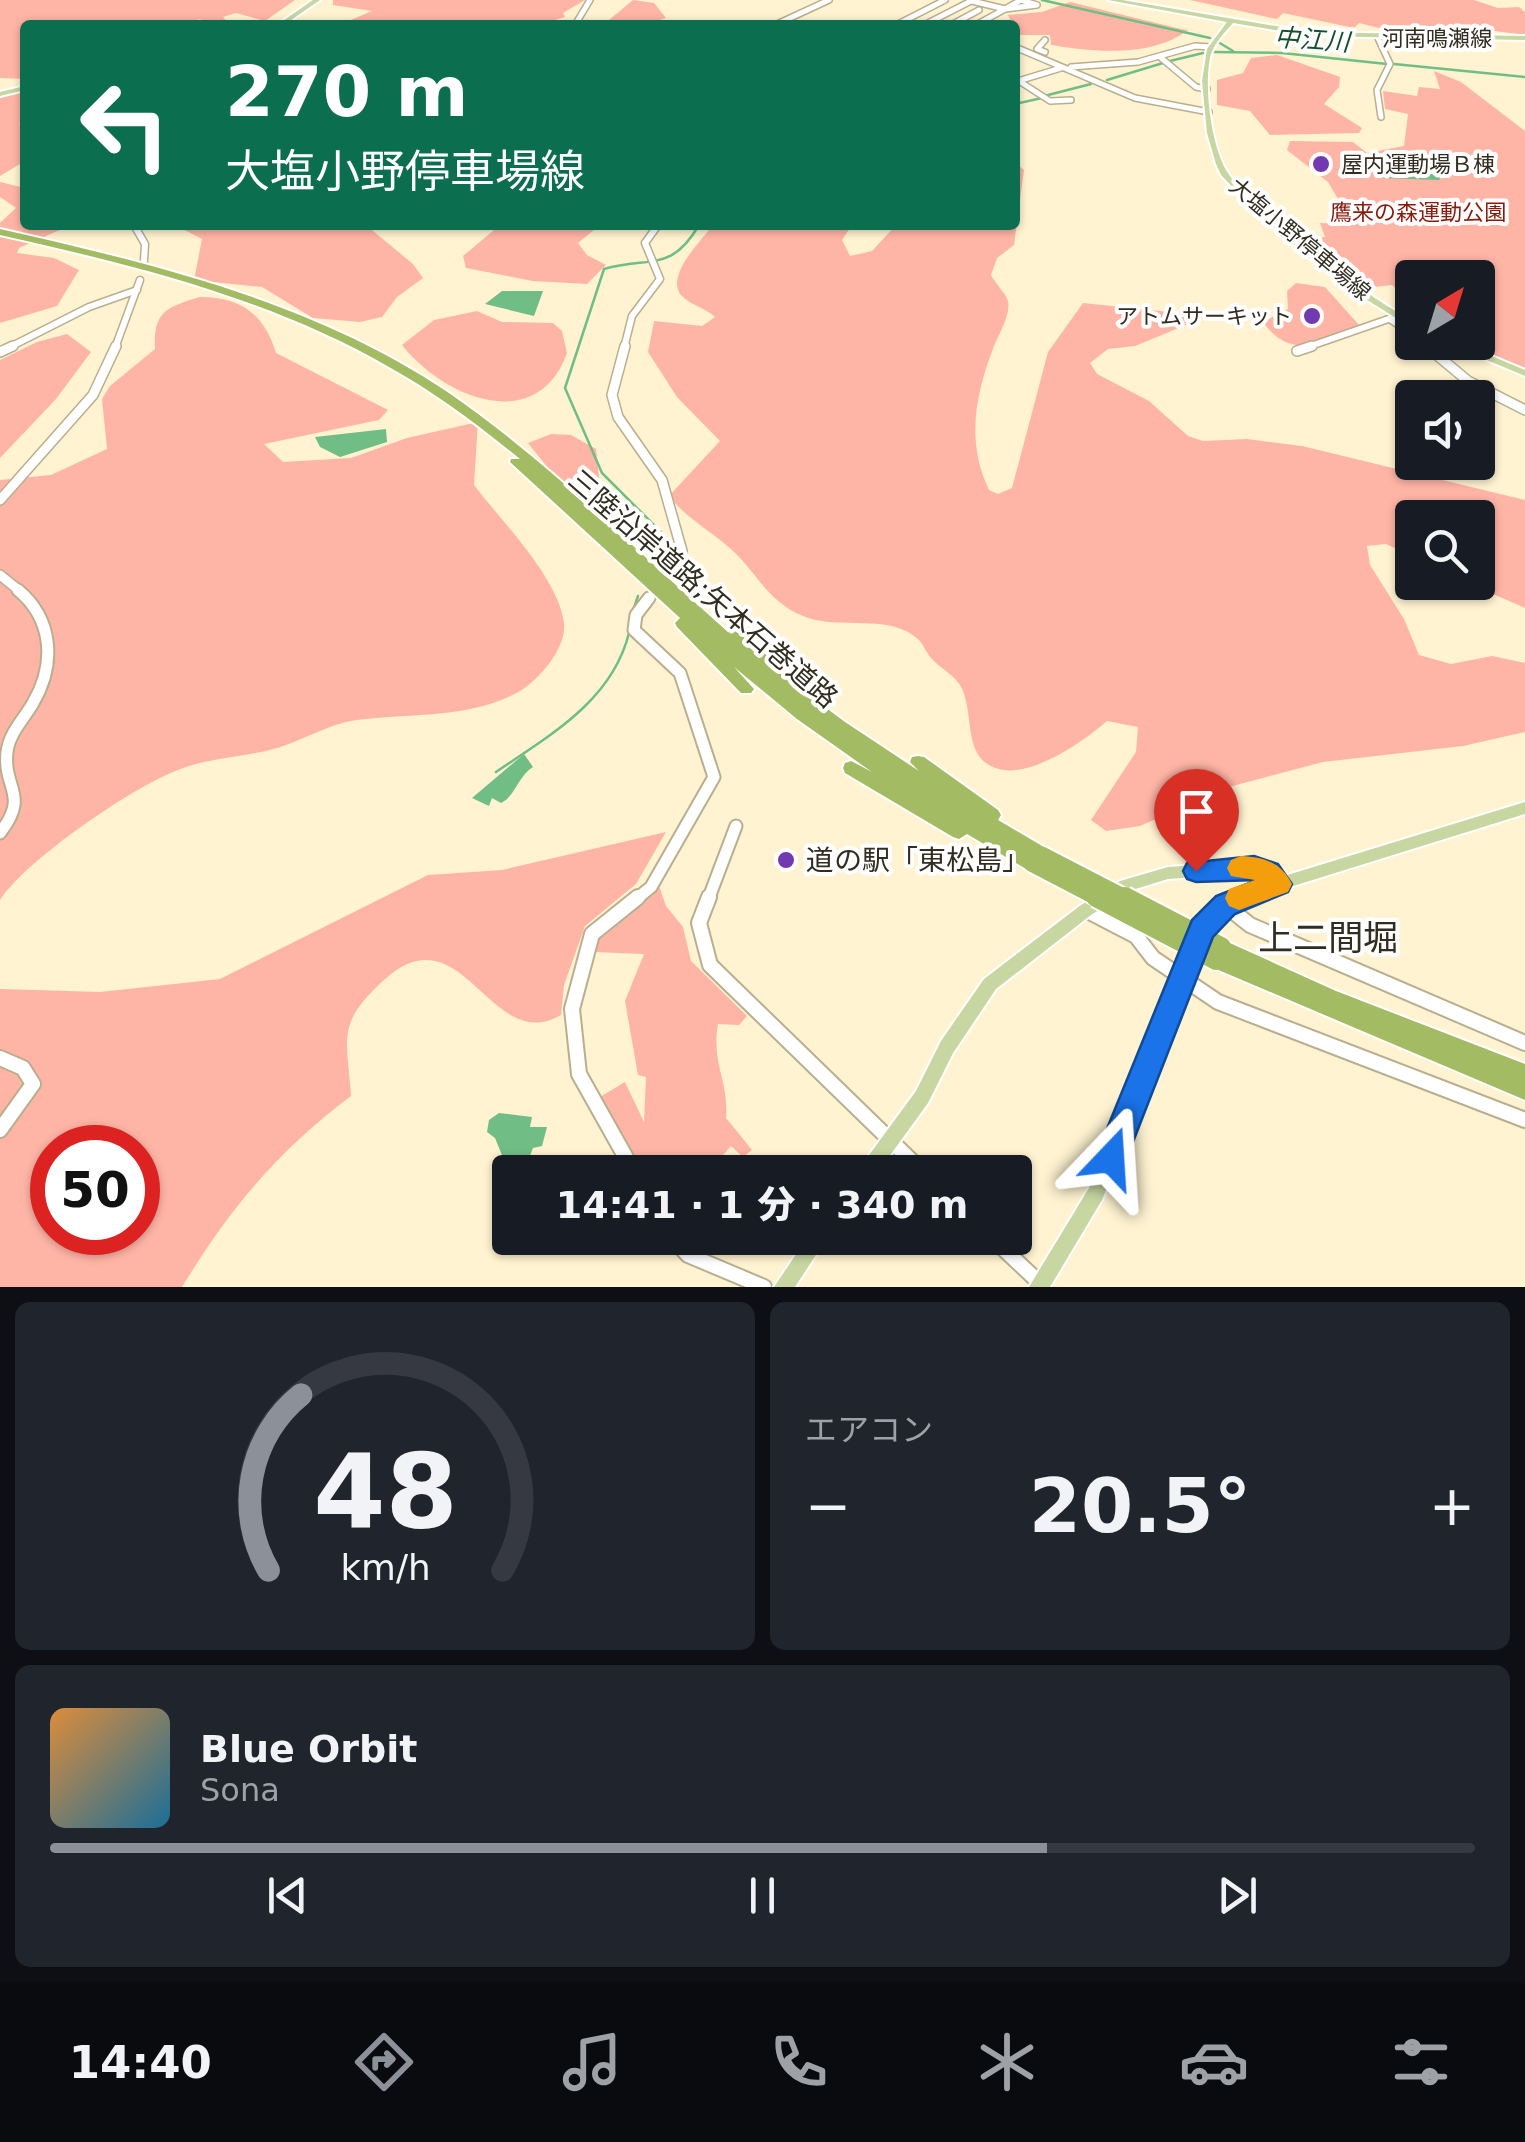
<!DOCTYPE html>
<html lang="ja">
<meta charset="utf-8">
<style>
:root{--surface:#171b24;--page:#20242c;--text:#f1f3f6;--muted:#9ea1a6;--line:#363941;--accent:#8c9099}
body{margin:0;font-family:"DejaVu Sans","Noto Sans JP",sans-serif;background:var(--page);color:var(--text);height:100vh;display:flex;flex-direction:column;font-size:38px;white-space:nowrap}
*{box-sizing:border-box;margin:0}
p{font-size:32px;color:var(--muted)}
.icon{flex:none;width:55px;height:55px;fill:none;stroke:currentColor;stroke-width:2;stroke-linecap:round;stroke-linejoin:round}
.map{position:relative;height:1287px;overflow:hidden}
.drawer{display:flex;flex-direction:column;gap:15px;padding:15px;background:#0d0f14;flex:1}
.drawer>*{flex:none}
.banner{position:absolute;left:20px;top:20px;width:1000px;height:210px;border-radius:10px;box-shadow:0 2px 8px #0004;background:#0b6e4f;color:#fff;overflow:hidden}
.needle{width:65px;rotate:38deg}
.tools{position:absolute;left:1395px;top:260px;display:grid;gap:20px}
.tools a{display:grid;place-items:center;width:100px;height:100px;border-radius:10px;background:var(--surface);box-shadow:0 2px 8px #0004;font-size:50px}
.speed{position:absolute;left:30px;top:1125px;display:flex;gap:20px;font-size:50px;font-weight:700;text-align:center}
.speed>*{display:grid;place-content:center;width:130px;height:130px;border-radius:50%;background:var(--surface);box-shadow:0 2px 8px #0004;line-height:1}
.speed .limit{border:15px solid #d22;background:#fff;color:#111}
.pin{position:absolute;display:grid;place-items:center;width:85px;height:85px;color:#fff;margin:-102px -42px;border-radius:50% 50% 50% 0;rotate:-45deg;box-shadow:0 0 10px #0007}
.pin .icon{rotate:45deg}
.me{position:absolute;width:110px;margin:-55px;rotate:20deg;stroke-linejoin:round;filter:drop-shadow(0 0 8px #0008)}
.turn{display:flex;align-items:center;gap:35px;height:210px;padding:0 40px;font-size:45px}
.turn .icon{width:130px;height:130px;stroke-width:2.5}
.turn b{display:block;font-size:70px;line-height:85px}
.big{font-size:75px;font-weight:800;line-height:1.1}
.drawer .widget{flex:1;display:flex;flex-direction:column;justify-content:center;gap:15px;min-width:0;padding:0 35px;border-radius:15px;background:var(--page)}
.drawer .dial{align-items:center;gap:0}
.dial svg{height:260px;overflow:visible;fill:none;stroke:var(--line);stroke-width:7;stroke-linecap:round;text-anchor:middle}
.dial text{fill:var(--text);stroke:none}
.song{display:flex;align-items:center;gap:30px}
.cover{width:120px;height:120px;border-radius:15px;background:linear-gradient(135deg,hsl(30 70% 55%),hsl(200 70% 35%))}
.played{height:10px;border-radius:5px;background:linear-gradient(90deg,var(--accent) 70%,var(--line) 70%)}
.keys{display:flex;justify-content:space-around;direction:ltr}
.heat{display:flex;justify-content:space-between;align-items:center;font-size:55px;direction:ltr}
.drawer .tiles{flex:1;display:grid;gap:15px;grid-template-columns:1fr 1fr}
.widget:last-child{grid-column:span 2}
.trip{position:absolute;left:492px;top:1155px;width:540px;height:100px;border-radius:10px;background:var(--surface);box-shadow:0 2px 8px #0004;font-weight:800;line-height:100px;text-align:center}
.dock{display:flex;height:160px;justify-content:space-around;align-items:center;background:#090b0e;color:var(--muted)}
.dock .icon{width:70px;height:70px}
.dock .on{color:var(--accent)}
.dock b{font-size:45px;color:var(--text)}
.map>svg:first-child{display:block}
.green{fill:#ffb5a6;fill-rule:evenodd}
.water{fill:#70be85}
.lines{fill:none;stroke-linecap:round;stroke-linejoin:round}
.stream{stroke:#70be85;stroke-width:2.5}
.minor-far4-casing{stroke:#b9ae8e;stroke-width:8}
.minor-far3-casing{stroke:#b9ae8e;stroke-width:9}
.minor-far2-casing{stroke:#b9ae8e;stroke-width:12}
.minor-far1-casing{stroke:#b9ae8e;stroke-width:15}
.minor-casing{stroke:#b9ae8e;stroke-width:18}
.major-casing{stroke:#fff;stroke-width:4}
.highway-casing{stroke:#fff;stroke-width:4}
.minor-far4{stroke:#fff;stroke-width:5}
.minor-far3{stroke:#fff;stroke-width:6}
.minor-far2{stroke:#fff;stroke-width:9}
.minor-far1{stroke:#fff;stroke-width:11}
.minor{stroke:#fff;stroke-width:14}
.major{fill:#c8d6a1;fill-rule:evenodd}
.highway{fill:#a3bb62;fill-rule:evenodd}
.highway-bridge-far1-casing{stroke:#fff;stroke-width:20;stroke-linecap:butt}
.highway-bridge-casing{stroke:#fff;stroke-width:24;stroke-linecap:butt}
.highway-bridge-far1{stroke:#a3bb62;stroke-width:16}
.highway-bridge{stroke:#a3bb62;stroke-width:20}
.route{fill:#1a73e8;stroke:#114b97;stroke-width:2.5}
.slow{fill:#f59e0b}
.poi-dot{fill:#723ab0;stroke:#fff;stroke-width:4}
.labels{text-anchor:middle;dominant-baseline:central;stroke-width:8;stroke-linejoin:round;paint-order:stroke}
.far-street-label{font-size:22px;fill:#312d20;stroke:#fff}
.far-poi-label{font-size:22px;fill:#312d20;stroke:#fff;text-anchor:start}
.far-park-label{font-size:22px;fill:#861b0b;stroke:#fff}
.far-water-label{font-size:25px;font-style:italic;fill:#154f2a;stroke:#fff}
.street-label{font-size:28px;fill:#312d20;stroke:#fff}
.poi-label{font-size:28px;fill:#312d20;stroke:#fff;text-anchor:start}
.near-neighbourhood-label{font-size:35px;fill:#312d20;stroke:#fff}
</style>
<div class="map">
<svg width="1525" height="1287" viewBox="0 0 1525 1287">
<rect width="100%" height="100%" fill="#fff3d1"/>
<g class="green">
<polygon points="0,0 295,0 265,21 236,13 223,17 230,25 197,19 208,25 25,25 25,79 0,78"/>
<polygon points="333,0 585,0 563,13 565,17 538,25 339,25 372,11 333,5"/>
<polygon points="633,0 654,3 666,18 646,25 603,25"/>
<polygon points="1190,0 1474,0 1498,8 1519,7 1525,12 1525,35 1465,27 1459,29 1462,31 1391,31 1359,23 1354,28 1283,13 1277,19"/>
<path d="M1070,2L1181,29L1188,30C1151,58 1094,52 1051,45L1050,35H1017L1008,15L1042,12Z"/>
<polygon points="1277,55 1340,77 1339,87 1324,104 1362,128 1359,133 1270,135 1250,111 1217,105 1217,80 1243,73 1251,58"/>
<polygon points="1434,71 1461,82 1525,131 1525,368 1457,343 1478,342 1478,278 1412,278 1412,303 1392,285 1365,288 1307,239 1325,237 1320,223 1353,224 1328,182 1287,150 1290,141 1353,142 1367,153 1404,146 1408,114 1385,109 1383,91 1417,96 1419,87 1440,89"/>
<polygon points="25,89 25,119 19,124 25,126 25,161 0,176 0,95"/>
<path d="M1015,162L1024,170L1014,245L997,258L991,275C995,283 1006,294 1008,301C1011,314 999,334 994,346C975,395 966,442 989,490L998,494L1012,488L1048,352L1083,303L1208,316L1135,346L1108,349L1090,363L1097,374L1149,401L1188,436L1203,441L1247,439L1302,446L1525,500V608L1468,583L1478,582V518H1412V556L1386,544L1367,546L1370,565L1404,619L1419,655L1451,664L1492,656L1525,663V732L1463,746L1323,762L1225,788L1140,826L1106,831L1091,820L1136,752L1138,727L1107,721C1083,742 1031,778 999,769C960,759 976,711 960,685C954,675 940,668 932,659C927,654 924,646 919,640C890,612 839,631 803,616C768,602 758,574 732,550C710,530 688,520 669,496L720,441L677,397L648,352L654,321L702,326L715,317C706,308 690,305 681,295C665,275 702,240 713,225H852L842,240L850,256L872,251L896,225H1015Z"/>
<polygon points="0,182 25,188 25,216 20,223 71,225 19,248 17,253 54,258 79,270 57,306 0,323 0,223 16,208 0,197"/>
<polygon points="175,225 366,225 413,264 423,278 397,297 382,317 360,322 313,318 262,287 194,280 202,239"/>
<polygon points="500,225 600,225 578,243 587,255 606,265 587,284 533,281 466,268 463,256"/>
<path d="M1296,283L1325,287L1359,325C1320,340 1293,363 1263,322L1288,309L1287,291Z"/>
<path d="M200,297C241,297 264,314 276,353L388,410L379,420L264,444L283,462L351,458L407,438L478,422L474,485C502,522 558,577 564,623C567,647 540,679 520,691C472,719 411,713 357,720C330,724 311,736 286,745C254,757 216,756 183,768C136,784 26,860 0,900V480L51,475L107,449L102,399L110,386L155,349C153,312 166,307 200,297Z"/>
<path d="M477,311L502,322L553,323L562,331L567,353C537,436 444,398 402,345L434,320Z"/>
<polygon points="67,334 91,352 56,399 0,458 0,360 37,342"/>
<polygon points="551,434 571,435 596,449 603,512 564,488 528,443"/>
<path d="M666,832L636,884L585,926L564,985L561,1015C490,1057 463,908 384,980C336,1024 347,1036 351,1096C277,1152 230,1208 182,1287H0V989L100,992L220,979L428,875L502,870ZM52,1148H138V1232H52Z"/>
<path d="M659,886L666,906L683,927L691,961L747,1016L739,1025L718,1024C711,1063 729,1081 726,1118L752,1150L743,1157L731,1146L708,1172H644L600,1097L625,1082L644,1122L646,1077L638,1075L625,1001L644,954L594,952L604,927Z"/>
</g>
<g class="water">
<polygon points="1437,157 1449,160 1439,180 1382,178 1364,167"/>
<polygon points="502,291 543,291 534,316 485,304"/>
<polygon points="386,429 387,442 340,457 320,447 315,437"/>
<path d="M524,754L533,767C518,776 515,797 501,803L492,798L489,806L472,798Z"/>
<polygon points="499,1113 532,1117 530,1127 547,1127 542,1146 533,1148 525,1168 506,1165 495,1138 487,1132 489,1120"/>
</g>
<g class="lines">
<g class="stream">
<polyline points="1042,0 1210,38"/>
<polyline points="1218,42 1233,51"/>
<polyline points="1214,52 1282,53 1387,64"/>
<polyline points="1170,61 1203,53"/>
<polyline points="1394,64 1525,77"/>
<polyline points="1107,80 1163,63"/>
<polyline points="1048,95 1091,84"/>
<polyline points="1015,104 1042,98"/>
<path d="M667,562L673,555L670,541L602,473L565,388L604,269C650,256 671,273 699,225"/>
<polyline points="630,620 638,596"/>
<path d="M496,772C550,735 612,701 629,633"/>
</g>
<defs>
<g id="minor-far4">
<polygon points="1021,0 1037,5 1005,9"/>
<polyline points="972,1 1005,9"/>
<polyline points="575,25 590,0"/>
<polyline points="775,25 829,0"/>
<polyline points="896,25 945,0"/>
<polyline points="924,25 973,0"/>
<polyline points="951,25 979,10"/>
<polyline points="976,25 1005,9"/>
<polyline points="1378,38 1390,64 1377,90 1381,117"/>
<polyline points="1045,40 1037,49 1045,52"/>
<polyline points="1015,47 1135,98 1209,112"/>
<polyline points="1160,57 1196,87 1207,89"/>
<polyline points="1071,67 1138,62 1195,46 1211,47"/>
<polyline points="1019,81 1050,101 1071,100"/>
<polyline points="1015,82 1061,68"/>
</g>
<g id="minor-far3">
<polyline points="134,225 145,244 144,261"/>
<polyline points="1390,319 1412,334"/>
<polyline points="1422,342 1429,348"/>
<polyline points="8,348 89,307 137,290"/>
<polyline points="115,348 140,280"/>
<polyline points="624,348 632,316 660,279 645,243 658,225"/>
<polyline points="1305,348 1397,316"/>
</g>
<g id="minor-far2">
<polyline points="625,346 612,395 618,417 662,480 682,551 669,573"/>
<polyline points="1426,346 1468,381 1525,410"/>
<polyline points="1297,351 1312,346"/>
<polyline points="0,352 13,346"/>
<polyline points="0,500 93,395 116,346"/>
<polyline points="0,575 21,592"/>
</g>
<g id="minor-far1">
<path d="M0,833C30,794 3,790 7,752C9,733 24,719 33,703C56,664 53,619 18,590"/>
<polyline points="635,900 651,887 714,777 680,673 634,630 636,615 649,598"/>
<polyline points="708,900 736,826"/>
</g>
<g id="minor">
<polyline points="709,897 699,923 710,965 923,1172"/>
<polyline points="1225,905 1250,925 1525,1043"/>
<polyline points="1086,910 1136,936 1153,958 1218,1002 1525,1120"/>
<polyline points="0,1058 23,1068 33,1084 0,1130"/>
<polyline points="634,1172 579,1074 572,1009 592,934 638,897"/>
<polyline points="672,1238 688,1255 764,1287"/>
<polyline points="992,1238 1044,1287"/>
</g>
<g id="major">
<polygon points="313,0 320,0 284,25 277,25"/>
<path d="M1108,0H1122L1311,32L1525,36V40L1311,36L1233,23C1225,32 1215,42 1211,54C1203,83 1211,148 1228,173C1240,192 1260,208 1277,222C1319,259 1364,293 1412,321V328L1364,298L1309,258L1258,214L1221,175L1216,164L1207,133L1202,81L1207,49L1227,22Z"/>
<polygon points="25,86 25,90 0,96 0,92"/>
<polygon points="1444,342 1458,342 1525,370 1525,376"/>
<polygon points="1525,802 1525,814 1258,897 1230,910 1208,933 1102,1200 1050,1287 1029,1287 1089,1188 1197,924 1220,900 1267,882 1263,876 1254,873 1168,879 1129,891 1091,915 996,989 953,1053 928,1103 878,1172 858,1172 861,1166 916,1091 941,1041 984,979 1081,905 1120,881 1168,867 1254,861 1273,868 1281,877"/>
<polygon points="807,1238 827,1238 795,1287 774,1287"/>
</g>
<g id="highway">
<path d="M0,229C154,264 313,302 446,391C548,461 635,550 728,632L735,628L740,629L785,663L788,667L785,671L778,672L845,722L919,771L910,762L912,757L918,756L924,757L998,810L1001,815L998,820L1049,850L1052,855L1049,860L1039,861L1038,869L1032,872L1026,869L967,834L959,839L953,837L845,773L843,768L845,763L851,761L872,772L797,719L734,667L754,689L751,693H741L677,627L675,623L680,618L510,462L511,459H520C478,425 436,393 389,367C269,298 134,265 0,235Z"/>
<polygon points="1221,939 1336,991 1525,1064 1525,1100 1209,966 1207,960 1209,954 1214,952 1212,947 1214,941"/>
</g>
</defs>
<use href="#minor-far4" class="minor-far4-casing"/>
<use href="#minor-far3" class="minor-far3-casing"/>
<use href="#minor-far2" class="minor-far2-casing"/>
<use href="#minor-far1" class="minor-far1-casing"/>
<use href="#minor" class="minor-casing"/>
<use href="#major" class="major-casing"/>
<use href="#highway" class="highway-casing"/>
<use href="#minor-far4" class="minor-far4"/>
<use href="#minor-far3" class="minor-far3"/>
<use href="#minor-far2" class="minor-far2"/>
<use href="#minor-far1" class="minor-far1"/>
<use href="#minor" class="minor"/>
<use href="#major" class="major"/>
<use href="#highway" class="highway"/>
<defs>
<g id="highway-bridge-far1">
<polyline points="1043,855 1130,900"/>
<polyline points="1032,864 1101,900"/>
</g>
<g id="highway-bridge">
<polyline points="1096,897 1216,960"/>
<polyline points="1125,897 1221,947"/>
</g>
</defs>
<use href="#highway-bridge-far1" class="highway-bridge-far1-casing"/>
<use href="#highway-bridge" class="highway-bridge-casing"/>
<use href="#highway-bridge-far1" class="highway-bridge-far1"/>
<use href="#highway-bridge" class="highway-bridge"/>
</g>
<polygon class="route" points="1254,856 1278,864 1292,884 1288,892 1235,914 1213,937 1122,1170 1111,1175 1099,1170 1095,1158 1192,920 1216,896 1257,880 1196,882 1187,879 1183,871 1187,863"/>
<path class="slow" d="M1241,856C1263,857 1281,862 1292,884L1288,892L1239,910L1229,906L1225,898L1229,889L1255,880L1231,876L1227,868L1231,860Z"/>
<g class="poi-dot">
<circle cx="1321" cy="164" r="10"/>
<circle cx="1312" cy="316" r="10"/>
<circle cx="786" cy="860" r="10"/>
</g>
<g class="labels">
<g class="far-street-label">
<text x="1437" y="38">河南鳴瀬線</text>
<text transform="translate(1300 239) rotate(40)">大塩小野停車場線</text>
</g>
<g class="far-poi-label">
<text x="1341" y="164">屋内運動場Ｂ棟</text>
<text x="1292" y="316" text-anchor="end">アトムサーキット</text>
</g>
<g class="far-park-label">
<text x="1418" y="212">鷹来の森運動公園</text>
</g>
<g class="far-water-label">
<text transform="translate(1312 40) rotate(4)">中江川</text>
</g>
<g class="street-label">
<text transform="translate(703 589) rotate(41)">三陸沿岸道路;矢本石巻道路</text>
</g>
<g class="poi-label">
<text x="806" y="860">道の駅「東松島」</text>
</g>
<g class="near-neighbourhood-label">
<text x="1328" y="938">上二間堀</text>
</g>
</g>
</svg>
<div class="tools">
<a><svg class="needle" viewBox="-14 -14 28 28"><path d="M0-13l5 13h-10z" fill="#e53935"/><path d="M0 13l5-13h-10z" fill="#9ea1a6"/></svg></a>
<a><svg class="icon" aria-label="sound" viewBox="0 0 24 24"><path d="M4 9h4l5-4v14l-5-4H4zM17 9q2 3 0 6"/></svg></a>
<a><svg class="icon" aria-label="search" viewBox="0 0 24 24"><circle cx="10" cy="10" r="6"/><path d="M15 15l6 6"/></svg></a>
</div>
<div class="speed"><div class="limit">50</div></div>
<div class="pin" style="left:1196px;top:871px;background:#d93025"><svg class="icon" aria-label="arrive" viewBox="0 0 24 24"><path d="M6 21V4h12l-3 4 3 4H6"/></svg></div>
<svg class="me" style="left:1111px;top:1158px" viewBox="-20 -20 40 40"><path d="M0-17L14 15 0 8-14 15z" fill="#1a73e8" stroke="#fff" stroke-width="4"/></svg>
<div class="trip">14:41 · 1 分 · 340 m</div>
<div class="banner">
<div class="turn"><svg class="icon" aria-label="left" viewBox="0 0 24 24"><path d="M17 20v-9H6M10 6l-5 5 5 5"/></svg><div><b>270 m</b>大塩小野停車場線</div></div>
</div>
</div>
<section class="drawer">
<div class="tiles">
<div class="widget dial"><svg viewBox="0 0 100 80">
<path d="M14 69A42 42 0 1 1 86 69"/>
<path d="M14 69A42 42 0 0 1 24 15" stroke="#8c9099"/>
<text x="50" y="56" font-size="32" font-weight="700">48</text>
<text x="50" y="72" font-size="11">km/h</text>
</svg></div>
<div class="widget"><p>エアコン</p>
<div class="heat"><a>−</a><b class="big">20.5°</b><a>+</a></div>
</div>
<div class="widget">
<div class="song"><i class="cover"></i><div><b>Blue Orbit</b><p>Sona</p></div></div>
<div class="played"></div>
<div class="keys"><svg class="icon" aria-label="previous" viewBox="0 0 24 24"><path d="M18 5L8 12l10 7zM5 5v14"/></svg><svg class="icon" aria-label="pause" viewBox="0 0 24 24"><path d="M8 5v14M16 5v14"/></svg><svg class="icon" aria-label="next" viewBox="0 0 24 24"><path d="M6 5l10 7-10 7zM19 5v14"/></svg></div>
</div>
</div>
</section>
<nav class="dock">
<b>14:40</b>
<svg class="icon on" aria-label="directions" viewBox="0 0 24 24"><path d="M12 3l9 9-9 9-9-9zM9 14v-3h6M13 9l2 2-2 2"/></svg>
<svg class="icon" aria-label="music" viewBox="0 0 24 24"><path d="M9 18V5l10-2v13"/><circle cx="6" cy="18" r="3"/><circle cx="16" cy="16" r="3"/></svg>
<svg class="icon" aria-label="phone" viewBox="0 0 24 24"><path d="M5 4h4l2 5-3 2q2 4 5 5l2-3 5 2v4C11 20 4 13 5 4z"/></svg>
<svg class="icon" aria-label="climate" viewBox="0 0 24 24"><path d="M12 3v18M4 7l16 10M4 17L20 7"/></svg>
<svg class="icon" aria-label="car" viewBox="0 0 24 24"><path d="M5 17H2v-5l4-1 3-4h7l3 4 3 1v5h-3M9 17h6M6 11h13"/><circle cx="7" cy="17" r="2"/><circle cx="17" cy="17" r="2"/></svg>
<svg class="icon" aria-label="filters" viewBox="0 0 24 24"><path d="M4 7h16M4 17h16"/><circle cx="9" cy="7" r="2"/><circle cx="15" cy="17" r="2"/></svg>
</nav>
